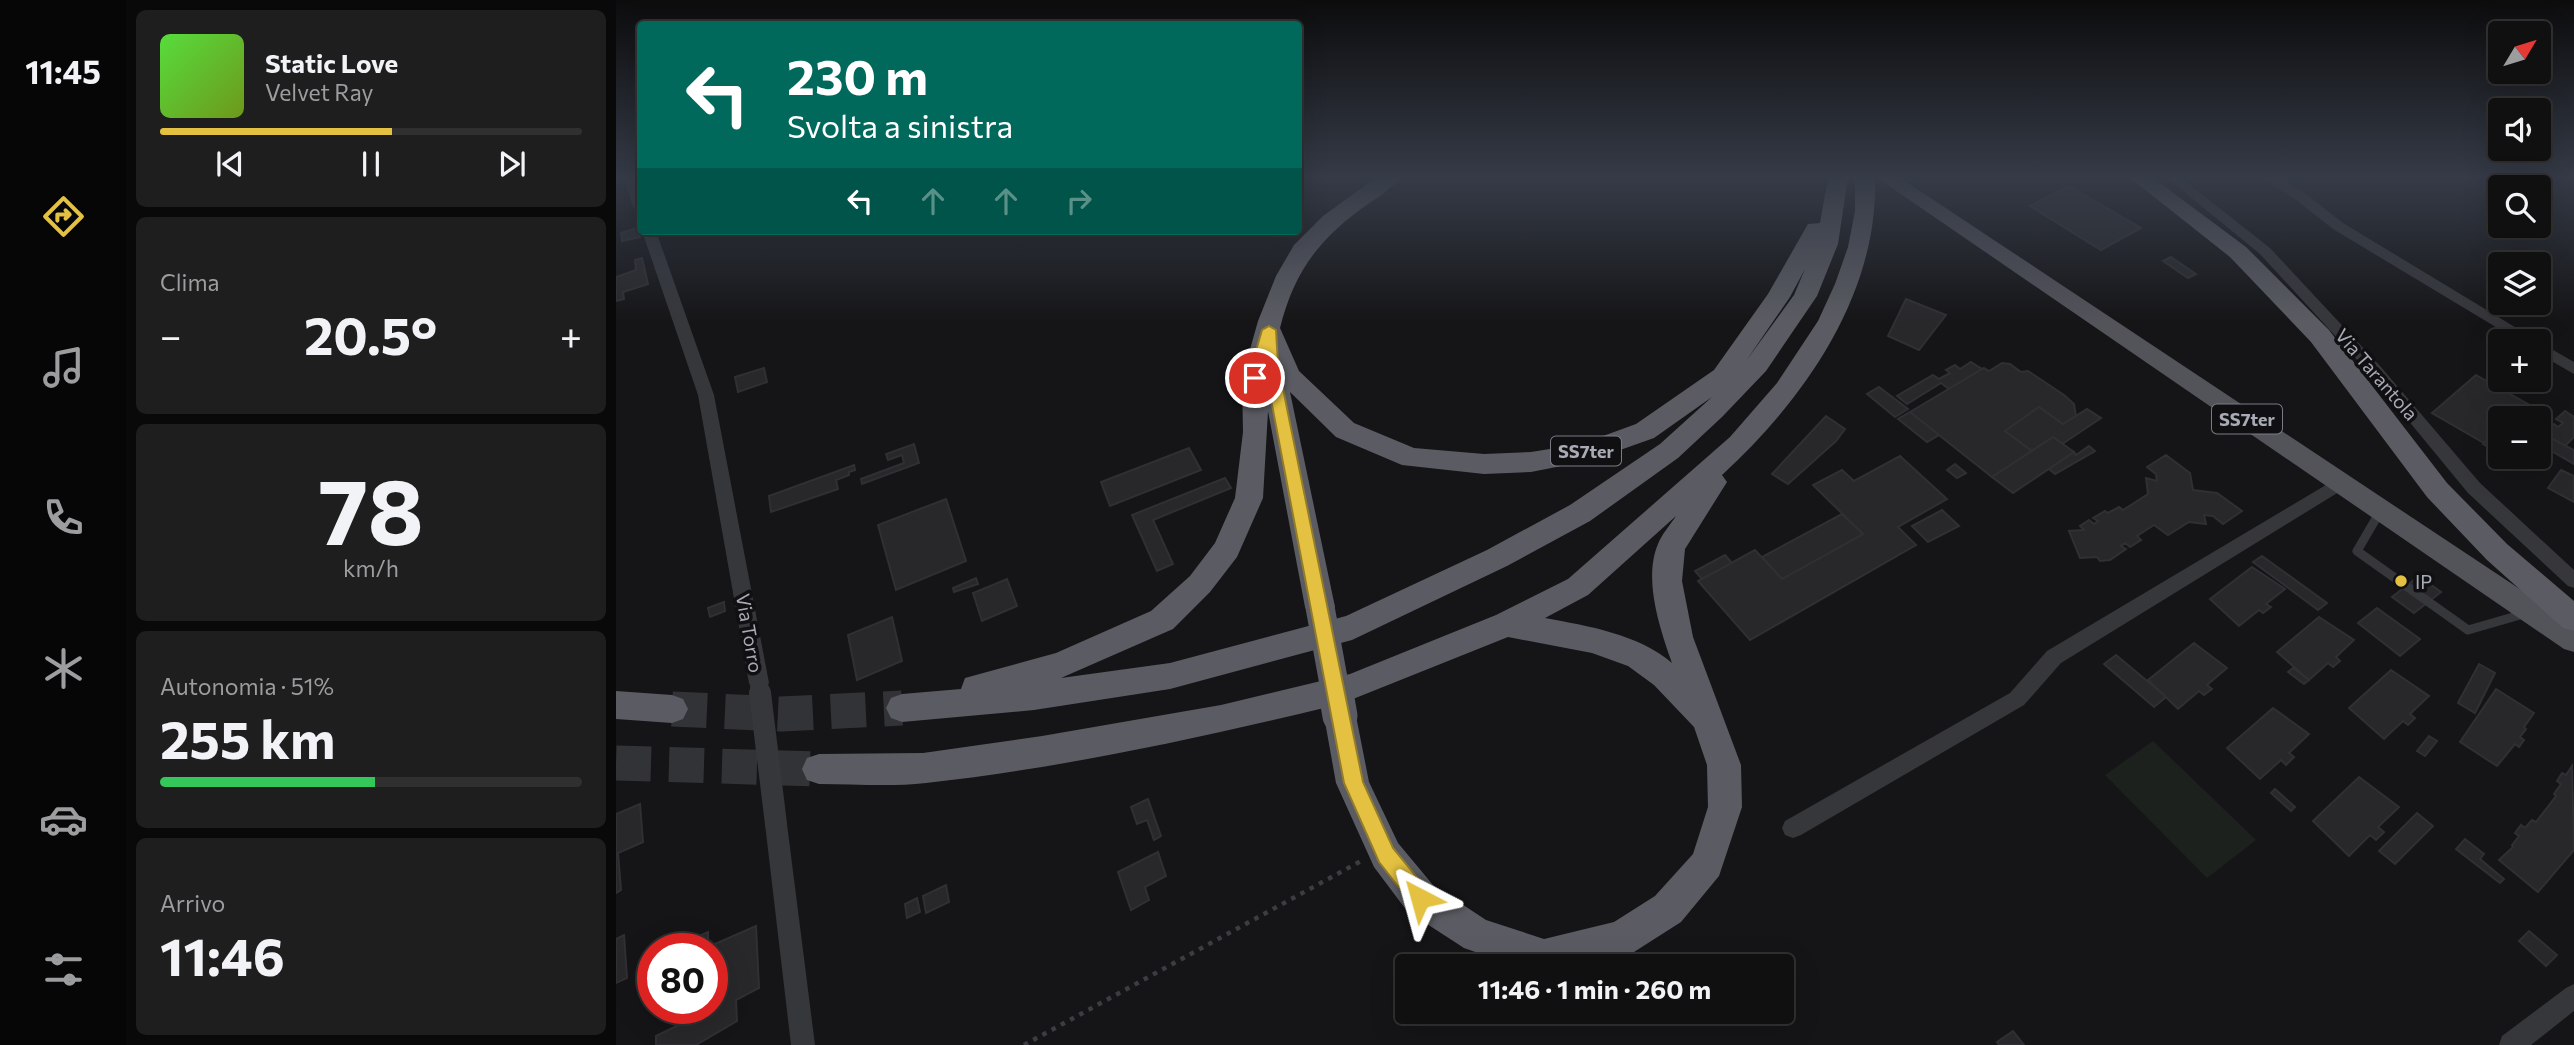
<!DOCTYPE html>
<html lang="it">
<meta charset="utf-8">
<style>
:root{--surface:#101011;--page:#1e1e1f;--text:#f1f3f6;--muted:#9c9d9f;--line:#303031;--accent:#e4c140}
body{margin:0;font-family:Commissioner,sans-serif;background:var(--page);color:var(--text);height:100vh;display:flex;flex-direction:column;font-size:26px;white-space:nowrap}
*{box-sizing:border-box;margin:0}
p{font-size:23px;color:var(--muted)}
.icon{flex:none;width:38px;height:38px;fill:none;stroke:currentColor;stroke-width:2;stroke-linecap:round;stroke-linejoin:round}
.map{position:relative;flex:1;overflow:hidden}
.side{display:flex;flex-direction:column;gap:10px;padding:10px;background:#090909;width:490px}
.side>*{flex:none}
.top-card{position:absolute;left:21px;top:21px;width:665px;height:214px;border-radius:7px;box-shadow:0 7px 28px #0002,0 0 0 2px var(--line);background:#00695c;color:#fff;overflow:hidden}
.needle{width:46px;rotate:52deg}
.buttons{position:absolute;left:1872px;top:21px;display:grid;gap:14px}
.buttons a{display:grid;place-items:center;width:63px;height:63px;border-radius:7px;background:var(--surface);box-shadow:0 7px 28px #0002,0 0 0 2px var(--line);font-size:35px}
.speed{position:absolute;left:21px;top:933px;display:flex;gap:14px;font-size:35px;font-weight:700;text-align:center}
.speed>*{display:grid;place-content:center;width:91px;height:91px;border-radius:50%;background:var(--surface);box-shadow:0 7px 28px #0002,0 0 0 2px var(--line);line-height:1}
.speed .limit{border:10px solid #d22;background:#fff;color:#111}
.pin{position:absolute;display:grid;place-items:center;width:60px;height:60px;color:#fff;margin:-30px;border:4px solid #fff;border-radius:50%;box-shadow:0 2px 7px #0007}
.me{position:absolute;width:77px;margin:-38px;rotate:321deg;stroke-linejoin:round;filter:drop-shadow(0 0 5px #0008)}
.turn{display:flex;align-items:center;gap:24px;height:147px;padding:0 35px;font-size:32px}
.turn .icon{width:91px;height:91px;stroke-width:2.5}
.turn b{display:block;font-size:49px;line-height:60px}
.lanes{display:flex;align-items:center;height:66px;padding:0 35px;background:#0003;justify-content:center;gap:35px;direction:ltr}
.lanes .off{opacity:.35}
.big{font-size:52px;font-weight:700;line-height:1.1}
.side .widget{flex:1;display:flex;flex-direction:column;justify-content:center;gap:10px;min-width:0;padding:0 24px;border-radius:10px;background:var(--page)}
.side .dial{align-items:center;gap:0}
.dial b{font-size:91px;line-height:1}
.song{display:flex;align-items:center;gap:21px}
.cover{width:84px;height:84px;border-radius:10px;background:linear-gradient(135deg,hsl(110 70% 55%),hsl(80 70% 35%))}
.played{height:7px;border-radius:4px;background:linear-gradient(90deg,var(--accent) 55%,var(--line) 55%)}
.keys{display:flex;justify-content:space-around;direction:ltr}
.heat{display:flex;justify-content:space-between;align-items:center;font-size:38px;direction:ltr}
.charge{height:10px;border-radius:5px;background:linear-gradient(90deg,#34c759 51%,var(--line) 0)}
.trip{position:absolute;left:779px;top:954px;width:399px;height:70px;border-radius:7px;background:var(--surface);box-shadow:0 7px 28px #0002,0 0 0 2px var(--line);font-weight:700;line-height:70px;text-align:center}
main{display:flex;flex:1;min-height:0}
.tab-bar{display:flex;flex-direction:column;width:126px;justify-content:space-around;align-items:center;background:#060607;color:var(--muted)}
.tab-bar .icon{width:49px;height:49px}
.tab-bar .selected{color:var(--accent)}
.tab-bar b{font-size:32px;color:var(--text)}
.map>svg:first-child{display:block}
.green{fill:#1c211d}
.building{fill:#28282b;stroke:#302f33;stroke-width:2}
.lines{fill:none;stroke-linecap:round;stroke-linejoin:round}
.trunk-tunnel{stroke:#323337;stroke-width:35;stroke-dasharray:35 18;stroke-linecap:butt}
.path{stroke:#3c3d42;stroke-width:4.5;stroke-dasharray:4.5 6;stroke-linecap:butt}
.service{stroke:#36373b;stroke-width:9}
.minor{fill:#36373b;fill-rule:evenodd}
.primary{fill:#53535a;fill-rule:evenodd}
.trunk{fill:#5b5c63;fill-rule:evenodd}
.minor-bridge-far1{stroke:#36373b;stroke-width:18}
.minor-bridge{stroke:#36373b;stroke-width:22}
.trunk-bridge-far1{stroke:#5b5c63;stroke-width:29}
.trunk-bridge{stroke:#5b5c63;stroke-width:35}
.route{fill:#e4c140;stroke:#947d2a;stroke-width:2}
.poi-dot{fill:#e4c140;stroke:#101012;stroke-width:2.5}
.labels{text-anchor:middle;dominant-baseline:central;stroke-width:7;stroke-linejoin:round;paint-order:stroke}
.shield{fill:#101012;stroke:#7a7c85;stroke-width:2}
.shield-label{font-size:18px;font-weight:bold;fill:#a8abb6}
.street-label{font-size:19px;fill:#a8abb6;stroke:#101012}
.poi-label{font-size:19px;fill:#a8abb6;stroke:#101012;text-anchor:start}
</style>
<main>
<nav class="tab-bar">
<b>11:45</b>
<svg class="icon selected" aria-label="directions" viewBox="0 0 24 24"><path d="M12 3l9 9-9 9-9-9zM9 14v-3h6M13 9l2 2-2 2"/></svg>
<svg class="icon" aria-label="music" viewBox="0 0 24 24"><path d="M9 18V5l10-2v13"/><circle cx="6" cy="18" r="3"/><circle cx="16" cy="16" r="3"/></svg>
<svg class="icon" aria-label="phone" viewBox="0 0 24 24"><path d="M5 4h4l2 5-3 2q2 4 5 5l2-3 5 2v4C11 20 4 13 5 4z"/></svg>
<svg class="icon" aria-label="climate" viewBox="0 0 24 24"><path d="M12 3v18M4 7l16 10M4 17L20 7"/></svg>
<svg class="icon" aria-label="car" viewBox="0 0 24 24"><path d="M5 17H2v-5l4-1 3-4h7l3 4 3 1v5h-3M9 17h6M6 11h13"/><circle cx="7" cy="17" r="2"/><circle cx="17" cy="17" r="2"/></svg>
<svg class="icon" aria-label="filters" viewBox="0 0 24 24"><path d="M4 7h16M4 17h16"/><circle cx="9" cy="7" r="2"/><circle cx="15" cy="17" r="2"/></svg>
</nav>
<section class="side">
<div class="widget">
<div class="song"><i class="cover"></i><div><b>Static Love</b><p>Velvet Ray</p></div></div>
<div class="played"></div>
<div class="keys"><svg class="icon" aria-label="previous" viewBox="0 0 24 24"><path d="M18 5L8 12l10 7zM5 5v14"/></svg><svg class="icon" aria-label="pause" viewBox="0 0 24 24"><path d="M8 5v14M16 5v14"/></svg><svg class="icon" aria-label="next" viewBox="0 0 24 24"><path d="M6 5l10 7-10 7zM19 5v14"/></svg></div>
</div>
<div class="widget"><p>Clima</p>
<div class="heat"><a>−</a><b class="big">20.5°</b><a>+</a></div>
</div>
<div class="widget dial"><b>78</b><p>km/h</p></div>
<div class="widget"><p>Autonomia · 51%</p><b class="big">255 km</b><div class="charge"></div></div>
<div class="widget"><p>Arrivo</p><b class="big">11:46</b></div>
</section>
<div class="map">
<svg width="1958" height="1045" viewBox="0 0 1958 1045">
<rect width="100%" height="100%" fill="#151517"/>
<polygon class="green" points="1537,741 1640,840 1591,878 1489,775"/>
<g class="building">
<polygon points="1453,186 1525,228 1485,250 1414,206"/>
<polygon points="21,228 24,237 6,241 5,233"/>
<polygon points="1555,257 1580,274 1572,278 1547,261"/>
<polygon points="26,258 32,284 7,292 8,299 0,301 0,277 20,270 19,260"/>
<polygon points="1290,299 1330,315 1303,350 1272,336"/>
<polygon points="1355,362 1366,369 1333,389 1325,383 1291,404 1281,396 1317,375 1323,379 1334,373 1330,370 1339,365 1344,369"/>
<polygon points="1386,363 1394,364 1405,372 1412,371 1448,395 1458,404 1460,416 1447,424 1423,407 1415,412 1417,414 1389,431 1416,451 1376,477 1294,412 1368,368 1373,371"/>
<polygon points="148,368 151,382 122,392 119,377"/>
<polygon points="1860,375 1930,414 1926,418 1907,408 1899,416 1906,418 1885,418 1885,428 1868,443 1816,413"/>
<polygon points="1263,387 1292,409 1279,417 1251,394"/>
<polygon points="1423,407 1447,424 1471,409 1485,418 1446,444 1437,437 1416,451 1389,431"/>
<polygon points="1949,411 1958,417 1958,437 1949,446 1928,433 1938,424 1942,427 1947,423 1940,419"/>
<polygon points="1294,412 1323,435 1311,442 1282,419"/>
<polygon points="1210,416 1229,429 1220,441 1172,484 1156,474"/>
<polygon points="1923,432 1958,450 1958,464 1932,449 1928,453 1923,451"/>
<polygon points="1879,433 1885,437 1885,454 1867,444"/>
<polygon points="1437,437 1458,452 1397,493 1376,477"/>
<polygon points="298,444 303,463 246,484 245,479 288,463 286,455 272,460 270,454"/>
<polygon points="1473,446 1479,451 1439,474 1433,469 1458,452 1460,455"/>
<polygon points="573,448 585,470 494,506 485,482"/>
<polygon points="1550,455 1574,473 1577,490 1601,493 1626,511 1607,524 1597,516 1588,515 1590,524 1573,522 1552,535 1538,525 1521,536 1525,540 1514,547 1509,543 1505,546 1510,549 1494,560 1484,561 1481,557 1464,558 1453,531 1468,530 1464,526 1473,520 1478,524 1482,521 1477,518 1489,511 1492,513 1503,507 1507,510 1532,494 1530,478 1541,481 1540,474 1531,467"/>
<polygon points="1284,456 1331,499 1282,527 1300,545 1134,640 1082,581 1139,550 1166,579 1247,534 1197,485 1226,470 1238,481"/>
<polygon points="1339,464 1350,473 1341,478 1331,470"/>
<polygon points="238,465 239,470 233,472 233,475 220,480 222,489 155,512 153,496"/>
<polygon points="1945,470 1958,476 1958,502 1932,488"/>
<polygon points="609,478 615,488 537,520 557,564 541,571 516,515"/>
<polygon points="330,499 350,561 280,590 262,525"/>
<polygon points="1326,510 1343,526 1312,542 1296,526"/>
<polygon points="1226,514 1247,534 1166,579 1146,557"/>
<polygon points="1109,555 1116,563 1086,579 1079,571"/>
<polygon points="1646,556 1653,561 1711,603 1702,610 1637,562"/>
<polygon points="1636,567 1669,589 1650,604 1655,607 1647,613 1643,610 1623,626 1594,599"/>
<polygon points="1803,576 1825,592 1798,613 1776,597"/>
<polygon points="360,578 362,584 338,592 337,588"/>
<polygon points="391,579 401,606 366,621 357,593"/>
<polygon points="108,602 109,611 94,617 92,608"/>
<polygon points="1761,608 1804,639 1784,656 1742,623"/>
<polygon points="276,617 286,661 241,680 232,635"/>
<polygon points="1703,617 1738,640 1720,657 1724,661 1717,667 1712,663 1693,680 1661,652"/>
<polygon points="1578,643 1611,668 1591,685 1596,689 1588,695 1583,691 1562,709 1532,680"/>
<polygon points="1500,655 1548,695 1549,698 1538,707 1488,664"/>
<polygon points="1863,664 1879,673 1859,713 1842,703"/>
<polygon points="1677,668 1693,680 1688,684 1672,672"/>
<polygon points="1775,670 1813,696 1794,714 1799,718 1792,725 1787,721 1768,739 1733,708"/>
<polygon points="1880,689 1918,713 1908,727 1910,729 1904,737 1908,740 1903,747 1899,744 1881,766 1844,742"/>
<polygon points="1657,708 1693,734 1673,753 1678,757 1670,765 1665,760 1644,779 1611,748"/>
<polygon points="1813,736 1821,741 1809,756 1801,751"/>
<polygon points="1956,766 1958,850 1922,892 1883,860 1897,847 1896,845 1903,836 1899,833 1905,825 1909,828 1916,820 1920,822 1940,796 1938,794 1945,784 1941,781 1946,773 1950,775"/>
<polygon points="1743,777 1783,807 1762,827 1768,832 1760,840 1754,835 1733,856 1697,821"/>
<polygon points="1659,789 1679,807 1675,811 1655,793"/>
<polygon points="532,799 545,836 538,840 531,820 521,824 515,807"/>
<polygon points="24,804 27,842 0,854 0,814"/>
<polygon points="1801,813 1817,826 1779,864 1763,851"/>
<polygon points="1849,839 1868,854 1864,859 1888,879 1884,883 1840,849"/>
<polygon points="542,852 550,876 529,887 533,900 515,910 502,872"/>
<polygon points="2,853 5,890 0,893 0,854"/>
<polygon points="330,885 333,902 310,913 307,896"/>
<polygon points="301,898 304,912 291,918 289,904"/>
<polygon points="140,926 143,988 120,1000 121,1021 80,1045 40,1045 40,1036 96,1009 96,965 100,963 99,944"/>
<polygon points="1913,931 1941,955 1930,966 1903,941"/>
<polygon points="92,932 92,947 89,948 57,948"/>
<polygon points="8,935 11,978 0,983 0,939"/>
<polygon points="1397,1031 1408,1045 1383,1045 1381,1042"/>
</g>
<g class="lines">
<g class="trunk-tunnel">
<polyline points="56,709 165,714 286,708"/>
<polyline points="0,763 203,769"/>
</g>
<polyline class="path" points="408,1045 745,861"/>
<polyline class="service" points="1765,510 1741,551 1852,630 1911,613"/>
<g class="minor">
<polygon points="8,177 21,177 24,189 24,211 17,207"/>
<polygon points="1550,177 1564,177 1654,248 1764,366 1864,483 1958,570 1958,588 1952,586 1852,493 1754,374 1644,254"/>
<polygon points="1643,177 1658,177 1685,190 1727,223 1922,341 1903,341 1717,229 1675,196"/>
<polygon points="26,231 40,231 98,395 153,683 150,689 143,692 136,689 133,683 82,395"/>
<polygon points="1923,342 1958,362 1958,374 1923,354"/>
<polygon points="1725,476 1731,477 1733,482 1731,487 1445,663 1408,705 1185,835 1177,838 1169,835 1166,828 1169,821 1394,693 1431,651"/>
<polygon points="160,814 168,817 171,824 199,1045 175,1045 149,824 152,817"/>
<polygon points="1958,984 1958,1011 1915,1045 1883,1045 1886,1036 1950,988"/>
</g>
<polygon class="primary" points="1260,177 1283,177 1958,625 1958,652 1948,649"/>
<g class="trunk">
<path d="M761,177H784C775,191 755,201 741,212C699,244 677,276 664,328L683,371L738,423L798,448L868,454L915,452L965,444L1020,424L1098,370L1152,294L1192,224L1204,223L1212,177H1232L1222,244L1201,296L1150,371L1106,417L1062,458L974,521L891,566L736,640L554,689L418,710L286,722L275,718L270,708L275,698L286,694L345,689L349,678L440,653L535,611L574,576L599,543L619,498L627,432L626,378L642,321L660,276L678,245L707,216ZM1189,269L1178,295L1130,361L1174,297ZM674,392L720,437L786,465L868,474L915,472L976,460L1038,438L1096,397L1044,444L954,505L871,550L730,616L554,663L445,678L557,629L594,592L621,557L647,498L652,411L689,607L693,616L704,619L715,616L719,607Z"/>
<path d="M1239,177H1259C1263,293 1189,399 1106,475L1111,482L1069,549L1066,581L1077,637L1125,765L1126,807L1103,876L1065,922L1018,952L968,966H899L848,948L791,911L758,867L720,783L708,716L712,707C580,739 445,768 310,783C275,787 238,784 203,784L191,780L186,769L191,758L203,754L307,753L426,736L605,705L734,674L880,615L952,579L1114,437L1161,383L1202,321L1219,284L1232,247L1239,211ZM1060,516C1054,525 1046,534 1042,544C1027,579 1044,629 1056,663C1022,634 972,626 929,618L972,595ZM892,637L976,653L1012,666L1038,685L1078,727L1091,765L1092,807L1077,854L1039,896L998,922L928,939L870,920L817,885L782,843L753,782L740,716L735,706L727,703Z"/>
<polygon points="1513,177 1536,177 1630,247 1713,330 1831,483 1891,544 1958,601 1958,631 1947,628 1871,560 1811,497 1695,342 1614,257"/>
<polygon points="0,691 56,695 67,699 72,709 67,719 56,723 0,719"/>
</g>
<polyline class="minor-bridge-far1" points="143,683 144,695"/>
<polyline class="minor-bridge" points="144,693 160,824"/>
<polyline class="trunk-bridge-far1" points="704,607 720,695"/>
<polyline class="trunk-bridge" points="720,693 724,716"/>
</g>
<linearGradient id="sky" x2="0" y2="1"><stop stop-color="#0c0c0d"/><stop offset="0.55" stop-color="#353b47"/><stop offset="1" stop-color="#353b47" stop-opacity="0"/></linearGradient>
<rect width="1958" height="323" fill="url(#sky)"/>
<polygon class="route" points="653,326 660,330 662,364 747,782 777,848 812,891 815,898 812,905 804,908 797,905 763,862 728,783 649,368 644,381 634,381 632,378 646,330"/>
<circle class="poi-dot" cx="1785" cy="581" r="7"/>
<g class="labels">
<g class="shield">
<rect x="1596" y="404.5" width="70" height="29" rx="5"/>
<rect x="935" y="436.5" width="70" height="29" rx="5"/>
</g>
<g class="shield-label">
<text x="1631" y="419">SS7ter</text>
<text x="970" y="451">SS7ter</text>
</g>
<g class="street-label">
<text transform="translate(1761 374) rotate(49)">Via Tarantola</text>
<text transform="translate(134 633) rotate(80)">Via Torro</text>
</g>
<g class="poi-label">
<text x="1799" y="581">IP</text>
</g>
</g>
</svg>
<div class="buttons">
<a><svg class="needle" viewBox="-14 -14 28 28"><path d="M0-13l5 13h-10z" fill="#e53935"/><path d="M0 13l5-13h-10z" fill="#9c9d9f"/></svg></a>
<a><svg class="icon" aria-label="sound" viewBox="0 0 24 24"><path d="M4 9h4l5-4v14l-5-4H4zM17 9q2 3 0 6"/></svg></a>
<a><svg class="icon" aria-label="search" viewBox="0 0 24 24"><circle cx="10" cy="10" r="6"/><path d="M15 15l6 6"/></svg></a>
<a><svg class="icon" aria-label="layers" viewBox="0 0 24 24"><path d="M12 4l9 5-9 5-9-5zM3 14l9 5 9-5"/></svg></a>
<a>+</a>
<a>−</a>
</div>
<div class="speed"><div class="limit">80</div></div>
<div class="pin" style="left:639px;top:378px;background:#d93025"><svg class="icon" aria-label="arrive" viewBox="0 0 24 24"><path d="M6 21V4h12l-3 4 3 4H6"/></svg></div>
<svg class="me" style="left:804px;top:898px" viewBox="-20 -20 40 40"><path d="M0-17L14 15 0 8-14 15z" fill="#e4c140" stroke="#fff" stroke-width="4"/></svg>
<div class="trip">11:46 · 1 min · 260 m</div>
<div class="top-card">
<div class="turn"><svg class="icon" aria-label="left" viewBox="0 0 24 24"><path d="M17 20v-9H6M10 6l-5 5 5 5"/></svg><div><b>230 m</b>Svolta a sinistra</div></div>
<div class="lanes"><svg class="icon" aria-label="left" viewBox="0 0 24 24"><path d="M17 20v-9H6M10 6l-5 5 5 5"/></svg><svg class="icon off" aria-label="ahead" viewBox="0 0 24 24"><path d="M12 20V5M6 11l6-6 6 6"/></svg><svg class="icon off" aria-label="ahead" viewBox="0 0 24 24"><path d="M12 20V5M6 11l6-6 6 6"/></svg><svg class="icon off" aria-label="right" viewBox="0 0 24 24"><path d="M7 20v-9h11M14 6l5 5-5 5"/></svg></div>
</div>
</div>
</main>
